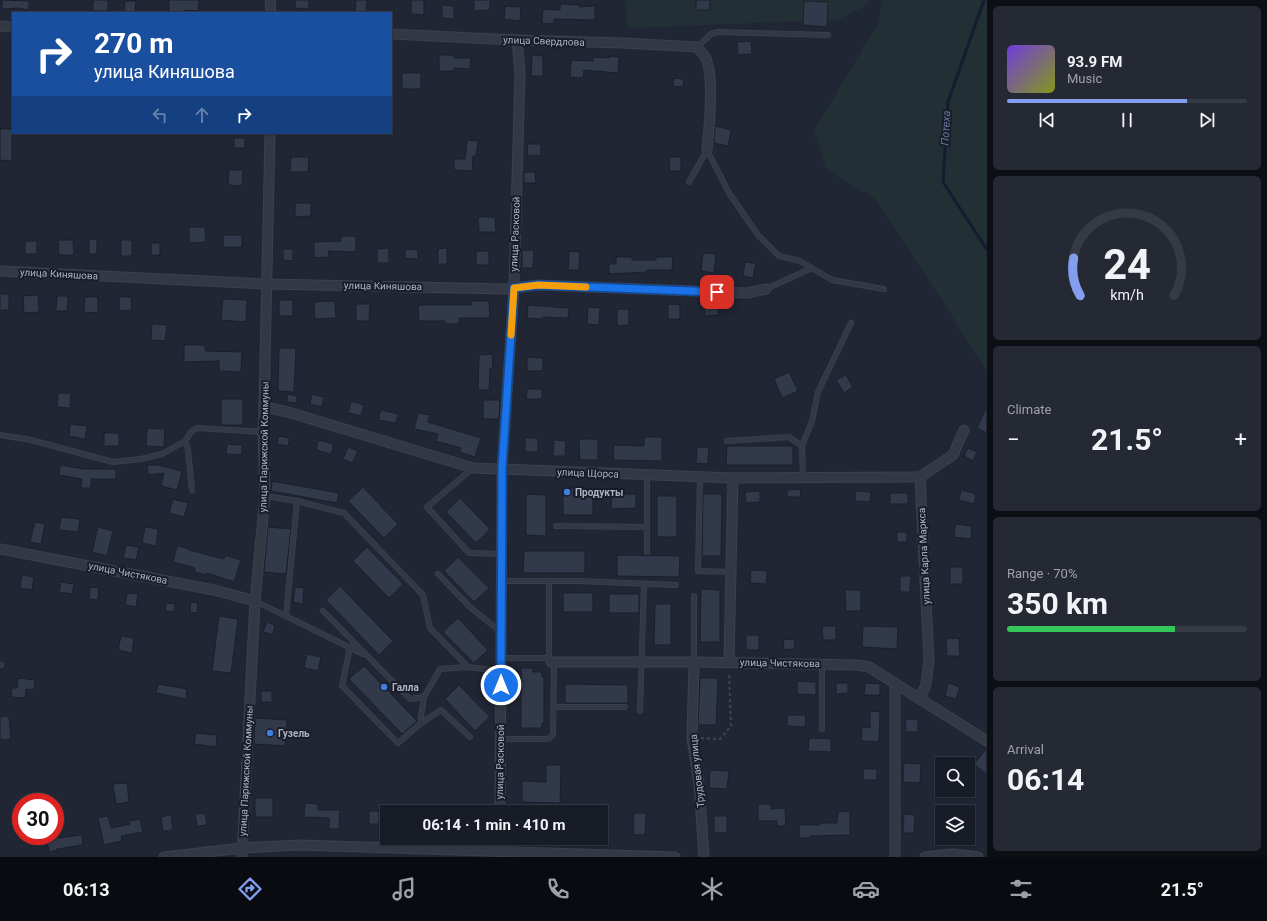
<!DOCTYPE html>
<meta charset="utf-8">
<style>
:root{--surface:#181c27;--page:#252933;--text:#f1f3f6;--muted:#9fa1a7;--line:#363a44;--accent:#849eef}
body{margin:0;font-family:Roboto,sans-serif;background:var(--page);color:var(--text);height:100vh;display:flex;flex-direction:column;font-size:15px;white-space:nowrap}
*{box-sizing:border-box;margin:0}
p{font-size:13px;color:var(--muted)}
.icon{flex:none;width:22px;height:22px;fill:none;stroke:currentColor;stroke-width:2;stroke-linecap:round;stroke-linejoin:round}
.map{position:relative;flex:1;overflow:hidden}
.drawer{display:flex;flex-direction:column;gap:6px;padding:6px;background:#0d0f15;width:280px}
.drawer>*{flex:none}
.top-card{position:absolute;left:12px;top:12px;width:380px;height:122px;border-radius:0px;box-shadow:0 1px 3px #0004,0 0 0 1px var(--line);background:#1a4fa0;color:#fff;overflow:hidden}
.tools{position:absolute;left:935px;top:757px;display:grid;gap:8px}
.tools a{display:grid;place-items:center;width:40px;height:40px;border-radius:0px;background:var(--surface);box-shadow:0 1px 3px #0004,0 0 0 1px var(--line);font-size:20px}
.speed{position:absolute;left:12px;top:793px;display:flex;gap:8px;font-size:20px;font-weight:700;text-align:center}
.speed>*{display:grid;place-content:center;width:52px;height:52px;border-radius:50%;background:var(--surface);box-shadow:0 1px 3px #0004,0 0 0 1px var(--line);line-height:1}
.speed .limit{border:6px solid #d22;background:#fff;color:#111}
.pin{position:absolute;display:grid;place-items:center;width:34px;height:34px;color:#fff;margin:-17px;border-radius:8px;box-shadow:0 2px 6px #0006}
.me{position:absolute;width:44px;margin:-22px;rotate:0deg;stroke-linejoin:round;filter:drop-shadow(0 0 3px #0008)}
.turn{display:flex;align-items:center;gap:14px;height:84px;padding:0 16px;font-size:18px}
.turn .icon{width:52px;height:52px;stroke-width:2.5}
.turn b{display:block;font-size:28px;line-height:34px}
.lanes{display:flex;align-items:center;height:38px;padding:0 16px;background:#0003;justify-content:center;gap:20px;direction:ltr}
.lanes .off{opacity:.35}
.big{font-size:30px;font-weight:700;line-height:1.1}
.drawer .widget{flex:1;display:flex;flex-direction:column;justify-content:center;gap:6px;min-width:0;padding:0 14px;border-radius:6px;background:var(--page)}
.drawer .dial{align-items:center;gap:0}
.dial svg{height:104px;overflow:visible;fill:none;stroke:var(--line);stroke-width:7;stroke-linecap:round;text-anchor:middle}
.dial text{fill:var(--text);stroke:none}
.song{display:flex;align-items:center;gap:12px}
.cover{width:48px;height:48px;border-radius:6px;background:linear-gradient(135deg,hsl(260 70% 55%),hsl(70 70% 35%))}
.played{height:4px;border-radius:2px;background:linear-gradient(90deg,var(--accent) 75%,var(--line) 75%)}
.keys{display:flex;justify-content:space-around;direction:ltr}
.heat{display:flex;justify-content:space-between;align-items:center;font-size:22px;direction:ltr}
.charge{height:6px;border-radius:3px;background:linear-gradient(90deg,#34c759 70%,var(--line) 0)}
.trip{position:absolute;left:380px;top:805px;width:228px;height:40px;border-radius:0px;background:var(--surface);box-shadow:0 1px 3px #0004,0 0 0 1px var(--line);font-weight:700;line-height:40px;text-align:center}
.tabs{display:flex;height:64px;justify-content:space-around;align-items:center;background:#0a0b10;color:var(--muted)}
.tabs .icon{width:28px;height:28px}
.tabs .on{color:var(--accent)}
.tabs b{font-size:18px;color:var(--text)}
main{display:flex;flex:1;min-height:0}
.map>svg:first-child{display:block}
.green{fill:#223035}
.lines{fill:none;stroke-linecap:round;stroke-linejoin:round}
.stream{stroke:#151c30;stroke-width:3}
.building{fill:#32394a;stroke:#1b1f2b}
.lane-casing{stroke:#3d414e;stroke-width:6}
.street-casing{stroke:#3d414e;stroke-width:11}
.path{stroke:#3a494d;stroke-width:2;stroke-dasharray:3 3;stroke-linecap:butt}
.lane{stroke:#333845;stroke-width:4.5}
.street{stroke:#333845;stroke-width:9}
.route-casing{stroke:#114b97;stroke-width:10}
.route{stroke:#1a73e8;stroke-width:7}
.slow{stroke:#f59e0b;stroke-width:7}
.shop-dot{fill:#3f7fe0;stroke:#191d29;stroke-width:1.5}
.labels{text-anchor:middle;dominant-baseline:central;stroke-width:4;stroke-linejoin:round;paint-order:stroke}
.street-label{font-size:10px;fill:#adb2c2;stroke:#191d29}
.poi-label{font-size:10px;font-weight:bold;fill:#adb2c2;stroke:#191d29;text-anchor:start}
.water-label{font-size:11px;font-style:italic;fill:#68779f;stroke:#191d29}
</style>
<main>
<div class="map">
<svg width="987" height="857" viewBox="0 0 987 857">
<rect width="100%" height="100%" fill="#202634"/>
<g class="green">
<polygon points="625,0 868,0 867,5 837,20 628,28"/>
<polygon points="882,0 987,0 987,372 945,305 874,198 826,169 814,131 879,22"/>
</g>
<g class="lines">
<polyline class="stream" points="984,0 948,102 943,182 987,250"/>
</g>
<g class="building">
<polygon points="2,0 29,1 29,10 18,8 2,9"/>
<rect x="93" y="0" width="15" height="11"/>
<polygon points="169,0 199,0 198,11 184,10 184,12 169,12"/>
<polygon points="295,0 309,0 309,9 295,8"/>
<polygon points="356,0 367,0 366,13 355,13"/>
<polygon points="411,0 424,0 424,15 411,14"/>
<polygon points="474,0 490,0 490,10 474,11"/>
<rect x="696" y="0" width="14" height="10"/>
<polygon points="125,1 136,1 135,12 124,12"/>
<polygon points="804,1 828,2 827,27 803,25"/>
<polygon points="560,4 580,5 579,7 595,6 595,20 554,19 554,24 542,23 543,9 560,10"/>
<polygon points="442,5 454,6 454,19 442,18"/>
<polygon points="505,6 521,7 520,21 504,19"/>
<polygon points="751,41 752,54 738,55 737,42"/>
<polygon points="439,55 454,55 454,58 471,58 470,69 454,68 454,71 439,71"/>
<polygon points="532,55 543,56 543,76 531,76"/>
<polygon points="609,56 619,57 618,73 584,70 583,78 570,77 571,60 593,61 593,57 609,58"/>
<rect x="402" y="73" width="19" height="16"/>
<polygon points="674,78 684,79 683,87 673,86"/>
<polygon points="715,126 731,130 728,146 714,143"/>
<polygon points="0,129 12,129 12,161 0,160"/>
<rect x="234" y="138" width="11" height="10"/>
<polygon points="467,140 478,141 476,156 473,156 472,171 454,170 454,159 465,159"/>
<polygon points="527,144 541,144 541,155 528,156"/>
<polygon points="291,157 309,157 308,172 290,172"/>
<polygon points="669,157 681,157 681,171 670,171"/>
<polygon points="229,170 243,170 242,186 228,185"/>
<polygon points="524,172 535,172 536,183 524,183"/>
<polygon points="295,203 311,203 311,216 295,217"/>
<polygon points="478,217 495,217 496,232 479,232"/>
<polygon points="189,227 205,227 206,242 189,243"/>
<rect x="223" y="235" width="19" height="12"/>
<polygon points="341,236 356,236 356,252 328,251 329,257 314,258 314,242 341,241"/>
<rect x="89" y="239" width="8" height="15"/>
<polygon points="58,240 73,240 74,255 59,255"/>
<rect x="121" y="240" width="11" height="16"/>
<rect x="25" y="241" width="12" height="13"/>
<rect x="151" y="243" width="9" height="12"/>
<polygon points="389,248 389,263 377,263 377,249"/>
<polygon points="447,248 447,264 438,264 438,249"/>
<polygon points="283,249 293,249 293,261 283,260"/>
<polygon points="405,249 418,250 418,259 405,258"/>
<polygon points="522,250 534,250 533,268 522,268"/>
<rect x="476" y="251" width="13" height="14"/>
<polygon points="569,251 580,252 579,270 568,270"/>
<polygon points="703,253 716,254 714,273 701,271"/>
<polygon points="616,257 632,257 632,260 656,260 656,257 673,257 672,270 647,270 647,272 609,274 609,264 616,264"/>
<polygon points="745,262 756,263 753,278 743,276"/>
<rect x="0" y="294" width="9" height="16"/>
<polygon points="38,295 39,312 24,313 23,296"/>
<polygon points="57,296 68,296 67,311 56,311"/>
<polygon points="85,297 98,297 98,313 84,312"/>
<polygon points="119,297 131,297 132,310 119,311"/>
<polygon points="223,299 247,300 246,322 221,320"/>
<rect x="279" y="300" width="14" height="16"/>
<polygon points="335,301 336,318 315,319 314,302"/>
<polygon points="471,301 489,301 490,318 459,318 459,324 445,324 445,321 419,321 418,305 471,305"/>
<polygon points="718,302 719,315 705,316 704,304"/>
<polygon points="356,304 370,304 369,321 356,321"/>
<polygon points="668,304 680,305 680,319 668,319"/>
<polygon points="528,305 569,308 568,318 543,317 543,319 527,318"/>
<polygon points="588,307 600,308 599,325 587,324"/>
<polygon points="617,309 629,309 629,325 617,326"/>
<polygon points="152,324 167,325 165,341 151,340"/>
<polygon points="184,345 205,345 205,351 242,352 241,372 219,371 219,361 184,362"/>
<polygon points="279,348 296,348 294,392 278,391"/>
<polygon points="492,354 493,368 490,368 489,390 478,390 479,355"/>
<polygon points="527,357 543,358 543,371 527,371"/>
<polygon points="789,372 798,391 782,398 774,379"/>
<polygon points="846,375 853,387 844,393 836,380"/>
<polygon points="527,389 542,389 542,399 526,399"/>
<polygon points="58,393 71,393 70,408 57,407"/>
<polygon points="288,394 297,396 296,403 286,402"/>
<polygon points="312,394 324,397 322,407 310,404"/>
<rect x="221" y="399" width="22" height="26"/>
<polygon points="483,400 500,400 499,419 483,419"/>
<polygon points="351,401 364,405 361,416 348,413"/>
<polygon points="987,406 987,433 977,428"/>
<polygon points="381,410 398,414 396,423 378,420"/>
<polygon points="418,413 430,415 428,422 481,438 475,457 459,452 461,448 436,441 438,434 414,429"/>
<polygon points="70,424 87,426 85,439 69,436"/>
<polygon points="147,428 165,429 164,447 146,446"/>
<rect x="104" y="433" width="15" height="13"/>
<polygon points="278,436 290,438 288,446 277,444"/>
<polygon points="644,437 662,437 662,461 613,460 614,445 644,446"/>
<rect x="525" y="438" width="13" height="14"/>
<polygon points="579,439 598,439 598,460 580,460"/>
<polygon points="318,440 334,444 331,454 316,450"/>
<polygon points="554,440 566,441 565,456 553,456"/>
<polygon points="227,444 242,445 242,455 226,454"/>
<polygon points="727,446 793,446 793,465 726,465"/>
<polygon points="348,447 358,451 352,463 343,459"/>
<polygon points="697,447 709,447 708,464 696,463"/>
<polygon points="968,448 977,452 973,461 964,456"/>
<polygon points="60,465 84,469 116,469 116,479 91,479 91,488 81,488 82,479 59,475"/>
<polygon points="147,465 157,465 182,471 177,490 161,486 164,473 148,475"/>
<polygon points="272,481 339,493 337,503 271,491"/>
<polygon points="363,487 398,524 384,538 348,501"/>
<polygon points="574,488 573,496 593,496 593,515 563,515 563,489"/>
<polygon points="800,489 801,497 787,497 787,490"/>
<polygon points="961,490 976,494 974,504 959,500"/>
<polygon points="760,491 760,502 746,503 745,492"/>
<polygon points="855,491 871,492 870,502 855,501"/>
<rect x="890" y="493" width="18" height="11"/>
<polygon points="526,494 546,495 546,536 526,535"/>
<polygon points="612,494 636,494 636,508 611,509"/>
<polygon points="703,494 722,494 721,556 702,556"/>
<rect x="657" y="496" width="20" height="41"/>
<polygon points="460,498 490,529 476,543 446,512"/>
<polygon points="173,499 188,503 184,517 169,513"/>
<polygon points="61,517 80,519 78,532 59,530"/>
<polygon points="35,522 45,524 41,544 30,542"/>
<polygon points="955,524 972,526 971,539 954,537"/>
<polygon points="98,527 113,531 107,556 92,552"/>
<polygon points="145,527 158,529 156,546 142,543"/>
<polygon points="268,527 291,529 286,574 264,572"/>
<rect x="897" y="532" width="10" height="10"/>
<polygon points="126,545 139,547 136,560 123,558"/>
<polygon points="177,546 190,549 189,550 224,559 225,555 241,560 234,582 207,573 207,575 194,572 195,568 173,562"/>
<polygon points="367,547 403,584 389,598 353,561"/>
<polygon points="524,551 585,551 585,573 523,573"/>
<polygon points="617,555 680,556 679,577 617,576"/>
<polygon points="458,557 489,588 474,602 444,571"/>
<rect x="950" y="567" width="13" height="17"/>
<polygon points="751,570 767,571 766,584 750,583"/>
<polygon points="22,575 34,577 32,590 20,588"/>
<polygon points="900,576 911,576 910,592 900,592"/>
<polygon points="61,582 74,584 72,594 59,592"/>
<polygon points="340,586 393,641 379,655 326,600"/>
<polygon points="90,587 99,588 98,600 89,599"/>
<polygon points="295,587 304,588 303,604 293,602"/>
<polygon points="701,589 720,590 720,642 700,642"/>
<polygon points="845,590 861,590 861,611 846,611"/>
<polygon points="127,593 138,594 136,607 125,605"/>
<rect x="563" y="593" width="30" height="19"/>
<rect x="609" y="594" width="30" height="19"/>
<polygon points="191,602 198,603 197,613 190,612"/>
<polygon points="166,603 175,604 174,612 165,611"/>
<polygon points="655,604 671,604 671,645 654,645"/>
<polygon points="219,616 238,619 231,673 212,671"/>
<polygon points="458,618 488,650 474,663 443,632"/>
<polygon points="267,622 275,625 273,635 263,632"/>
<polygon points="822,626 836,626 836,640 823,640"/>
<polygon points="863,626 898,627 897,649 862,647"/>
<rect x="746" y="635" width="13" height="15"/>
<polygon points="121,636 134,638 132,653 118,650"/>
<polygon points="959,638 960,656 947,656 946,639"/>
<polygon points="784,639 795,640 794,650 783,649"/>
<polygon points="307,654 321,657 318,671 304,668"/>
<polygon points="364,666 417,721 402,734 349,679"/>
<polygon points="521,668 533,668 533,672 542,672 542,677 544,677 544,723 542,723 542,728 521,728"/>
<polygon points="18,678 35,680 34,690 26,689 25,698 11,697 12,688 17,688"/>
<polygon points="700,678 718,678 716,725 698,725"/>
<polygon points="797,681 816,682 816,695 797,694"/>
<polygon points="836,683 848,683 848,693 836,694"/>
<polygon points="865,683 880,684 880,695 864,695"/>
<polygon points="948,683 960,687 956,699 945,696"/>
<polygon points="158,684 187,689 186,699 156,693"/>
<polygon points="565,684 628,685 628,703 565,703"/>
<polygon points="459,685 490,717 475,731 445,699"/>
<rect x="261" y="691" width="11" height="11"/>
<polygon points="870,711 880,712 879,742 861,741 862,727 870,728"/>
<polygon points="787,715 806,715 805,727 787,726"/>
<polygon points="9,716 11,739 0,740 0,717"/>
<polygon points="255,718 287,720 285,746 254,744"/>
<polygon points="905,719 918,719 918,732 906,732"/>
<polygon points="196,733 217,735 216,747 194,744"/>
<polygon points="809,738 831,739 831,752 808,751"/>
<polygon points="987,748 987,775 974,764"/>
<polygon points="904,763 921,764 920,783 903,782"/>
<polygon points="546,765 561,765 560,803 522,802 522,781 546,782"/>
<rect x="863" y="769" width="14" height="11"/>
<polygon points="710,770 729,771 727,789 709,788"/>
<polygon points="127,783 129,802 116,804 113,784"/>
<rect x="255" y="798" width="18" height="19"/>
<polygon points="305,803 318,804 318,810 340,810 339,829 329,829 329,818 304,817"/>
<polygon points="758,804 771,804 771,809 785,808 786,826 777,826 777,821 758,821"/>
<rect x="369" y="811" width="10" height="13"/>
<polygon points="850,811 850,835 810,836 810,838 799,838 799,825 820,825 820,823 837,823 838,812"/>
<polygon points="205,813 207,825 197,826 195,814"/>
<polygon points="634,813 646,813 645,835 633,835"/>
<polygon points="904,814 915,815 914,833 903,833"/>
<polygon points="171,815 173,830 163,831 161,817"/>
<polygon points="108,816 111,828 130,824 129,821 140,819 143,832 121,836 122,841 104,845 98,818"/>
<rect x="714" y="816" width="13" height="17"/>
<polygon points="82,835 83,845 57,849 57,850 49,852 46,836 55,836 56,838"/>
</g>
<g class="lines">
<defs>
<g id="lane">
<polyline points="697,47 711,34 718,32 828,35"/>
<polyline points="707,150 729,193 758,235 779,256 800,261 832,280 884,289"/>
<polyline points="689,182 707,150"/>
<polyline points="766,289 812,268"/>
<polyline points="0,435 31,440 113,462 141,459 162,454 185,441 192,431 197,428 263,432"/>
<polyline points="185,441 188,450 192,490"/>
<polyline points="727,441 789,437 802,446"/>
<polyline points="473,468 427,507 469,553 502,554"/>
<polyline points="647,475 647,552"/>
<polyline points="700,477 698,571 731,572"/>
<polyline points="803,477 802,446 812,421 818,392 851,323"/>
<polyline points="265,496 297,501 344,513 423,595 430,628 468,667 501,671"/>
<polyline points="556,526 647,527"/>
<polyline points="438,574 471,608 501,632"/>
<polyline points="502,581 578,581 676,585"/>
<polyline points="255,601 363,654"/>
<polyline points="323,611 410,699 424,697 440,669 468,667"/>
<polyline points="286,616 297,501"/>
<polyline points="350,647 342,686 398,743 420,724 424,697"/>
<polyline points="501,658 549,658"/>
<polyline points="694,662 694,596"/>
<polyline points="822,664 822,729"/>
<polyline points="0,665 1,665"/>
<polyline points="554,707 625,707"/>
<polyline points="640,711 644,584"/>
<polyline points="420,724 441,710 470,737"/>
<polyline points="500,739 547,739 550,738 553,735 554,667 549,658 549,581"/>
</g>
<g id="street">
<polyline points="270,0 271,13"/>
<polyline points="0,26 13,27"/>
<path d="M391,34L517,40L623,43L697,47C699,50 703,53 705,57C715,74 709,129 707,150"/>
<polyline points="0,271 266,284 505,289 538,285 747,293 766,289"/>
<polyline points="264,407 288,412 473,468 733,478 920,477"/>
<polyline points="0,549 214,590 255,601"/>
<polyline points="551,662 694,662 858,665 869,667 987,741"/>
<polyline points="694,662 692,738 699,784 704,857"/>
<polyline points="729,662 733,478"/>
<polyline points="895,684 895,857"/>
<polyline points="920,699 926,684 929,660 920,477 953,455 964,430"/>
<polyline points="500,812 502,469 514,288 520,73 517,40"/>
<polyline points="499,852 500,838"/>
<polyline points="164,857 242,848 299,845 675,857"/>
<polyline points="242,857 255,601 265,496 263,432 264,407 270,133"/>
<polyline points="925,857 953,854 978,857"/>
</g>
</defs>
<use href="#lane" class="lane-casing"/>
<use href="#street" class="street-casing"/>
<polyline class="path" points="701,738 720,739 731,726 729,672"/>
<use href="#lane" class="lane"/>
<use href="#street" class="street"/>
</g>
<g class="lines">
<defs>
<polyline id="route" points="501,685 502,469 514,288 538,285 717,292"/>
</defs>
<use href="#route" class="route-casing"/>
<use href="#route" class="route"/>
<polyline class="slow" points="511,335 514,288 538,285 586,287"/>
</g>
<g class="shop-dot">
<circle cx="567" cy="492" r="4"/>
<circle cx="384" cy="687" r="4"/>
<circle cx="270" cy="733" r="4"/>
</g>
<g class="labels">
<g class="street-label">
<text transform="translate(544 41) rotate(2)">улица Свердлова</text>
<text transform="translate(515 234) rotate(-88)">улица Расковой</text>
<text transform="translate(59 274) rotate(3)">улица Киняшова</text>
<text transform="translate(383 286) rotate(1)">улица Киняшова</text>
<text transform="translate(264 447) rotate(-89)">улица Парижской Коммуны</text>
<text transform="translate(588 473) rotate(2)">улица Щорса</text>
<text transform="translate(924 556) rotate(-93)">улица Карла Маркса</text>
<text transform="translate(128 573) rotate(11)">улица Чистякова</text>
<text transform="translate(780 663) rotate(1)">улица Чистякова</text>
<text transform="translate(500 762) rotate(-89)">улица Расковой</text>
<text transform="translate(246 771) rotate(-87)">улица Парижской Коммуны</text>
<text transform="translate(697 771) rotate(-96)">Трудовая улица</text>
</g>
<g class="poi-label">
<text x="575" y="492">Продукты</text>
<text x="392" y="687">Галла</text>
<text x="278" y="733">Гузель</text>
</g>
<g class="water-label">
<text transform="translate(946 128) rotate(-87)">Потеха</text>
</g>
</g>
</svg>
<div class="tools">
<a><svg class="icon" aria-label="search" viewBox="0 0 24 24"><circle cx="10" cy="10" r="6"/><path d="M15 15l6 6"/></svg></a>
<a><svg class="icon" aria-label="layers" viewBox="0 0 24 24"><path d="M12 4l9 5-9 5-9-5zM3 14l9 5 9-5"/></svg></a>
</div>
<div class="speed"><div class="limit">30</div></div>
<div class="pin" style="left:717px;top:292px;background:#d93025"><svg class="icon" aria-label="arrive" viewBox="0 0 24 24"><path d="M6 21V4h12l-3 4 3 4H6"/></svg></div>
<svg class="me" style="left:501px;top:685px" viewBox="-20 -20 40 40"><circle r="17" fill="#1a73e8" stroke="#fff" stroke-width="3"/><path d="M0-11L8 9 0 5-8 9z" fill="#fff"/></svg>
<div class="trip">06:14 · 1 min · 410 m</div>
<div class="top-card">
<div class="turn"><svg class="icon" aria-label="right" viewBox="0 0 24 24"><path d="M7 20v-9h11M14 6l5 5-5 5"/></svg><div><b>270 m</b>улица Киняшова</div></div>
<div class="lanes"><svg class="icon off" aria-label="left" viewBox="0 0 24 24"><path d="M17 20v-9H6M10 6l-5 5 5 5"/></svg><svg class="icon off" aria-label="ahead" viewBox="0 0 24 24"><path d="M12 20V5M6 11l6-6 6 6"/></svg><svg class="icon" aria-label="right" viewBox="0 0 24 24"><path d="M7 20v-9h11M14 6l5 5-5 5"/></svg></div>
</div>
</div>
<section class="drawer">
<div class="widget">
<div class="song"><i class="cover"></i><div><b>93.9 FM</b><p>Music</p></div></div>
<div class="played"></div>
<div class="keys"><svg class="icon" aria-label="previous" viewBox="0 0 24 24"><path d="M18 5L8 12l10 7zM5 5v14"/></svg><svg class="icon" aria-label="pause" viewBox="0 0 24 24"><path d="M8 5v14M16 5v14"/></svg><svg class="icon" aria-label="next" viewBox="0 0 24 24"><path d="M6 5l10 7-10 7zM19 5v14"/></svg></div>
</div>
<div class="widget dial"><svg viewBox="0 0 100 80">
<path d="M14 69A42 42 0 1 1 86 69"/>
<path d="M14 69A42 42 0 0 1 9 40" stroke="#849eef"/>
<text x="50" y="56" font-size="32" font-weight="700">24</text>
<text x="50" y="72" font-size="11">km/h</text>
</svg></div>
<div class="widget"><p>Climate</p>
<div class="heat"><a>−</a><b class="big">21.5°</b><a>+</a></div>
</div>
<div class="widget"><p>Range · 70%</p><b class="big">350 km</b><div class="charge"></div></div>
<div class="widget"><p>Arrival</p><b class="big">06:14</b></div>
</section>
</main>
<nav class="tabs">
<b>06:13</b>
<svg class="icon on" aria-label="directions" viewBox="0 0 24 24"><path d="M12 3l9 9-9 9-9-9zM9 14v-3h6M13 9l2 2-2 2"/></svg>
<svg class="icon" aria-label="music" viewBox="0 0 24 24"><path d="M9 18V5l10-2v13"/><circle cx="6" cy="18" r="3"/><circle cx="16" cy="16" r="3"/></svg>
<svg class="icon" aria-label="phone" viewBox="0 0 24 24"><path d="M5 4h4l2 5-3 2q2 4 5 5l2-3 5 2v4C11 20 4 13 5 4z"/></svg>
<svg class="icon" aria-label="climate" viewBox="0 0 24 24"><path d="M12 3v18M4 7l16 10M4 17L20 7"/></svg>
<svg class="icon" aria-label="car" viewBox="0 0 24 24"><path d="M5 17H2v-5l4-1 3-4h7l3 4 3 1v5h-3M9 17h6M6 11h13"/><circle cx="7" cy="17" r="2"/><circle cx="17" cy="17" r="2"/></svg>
<svg class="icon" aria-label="filters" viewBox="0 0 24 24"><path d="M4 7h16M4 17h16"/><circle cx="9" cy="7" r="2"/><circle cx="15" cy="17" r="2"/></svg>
<b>21.5°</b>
</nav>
